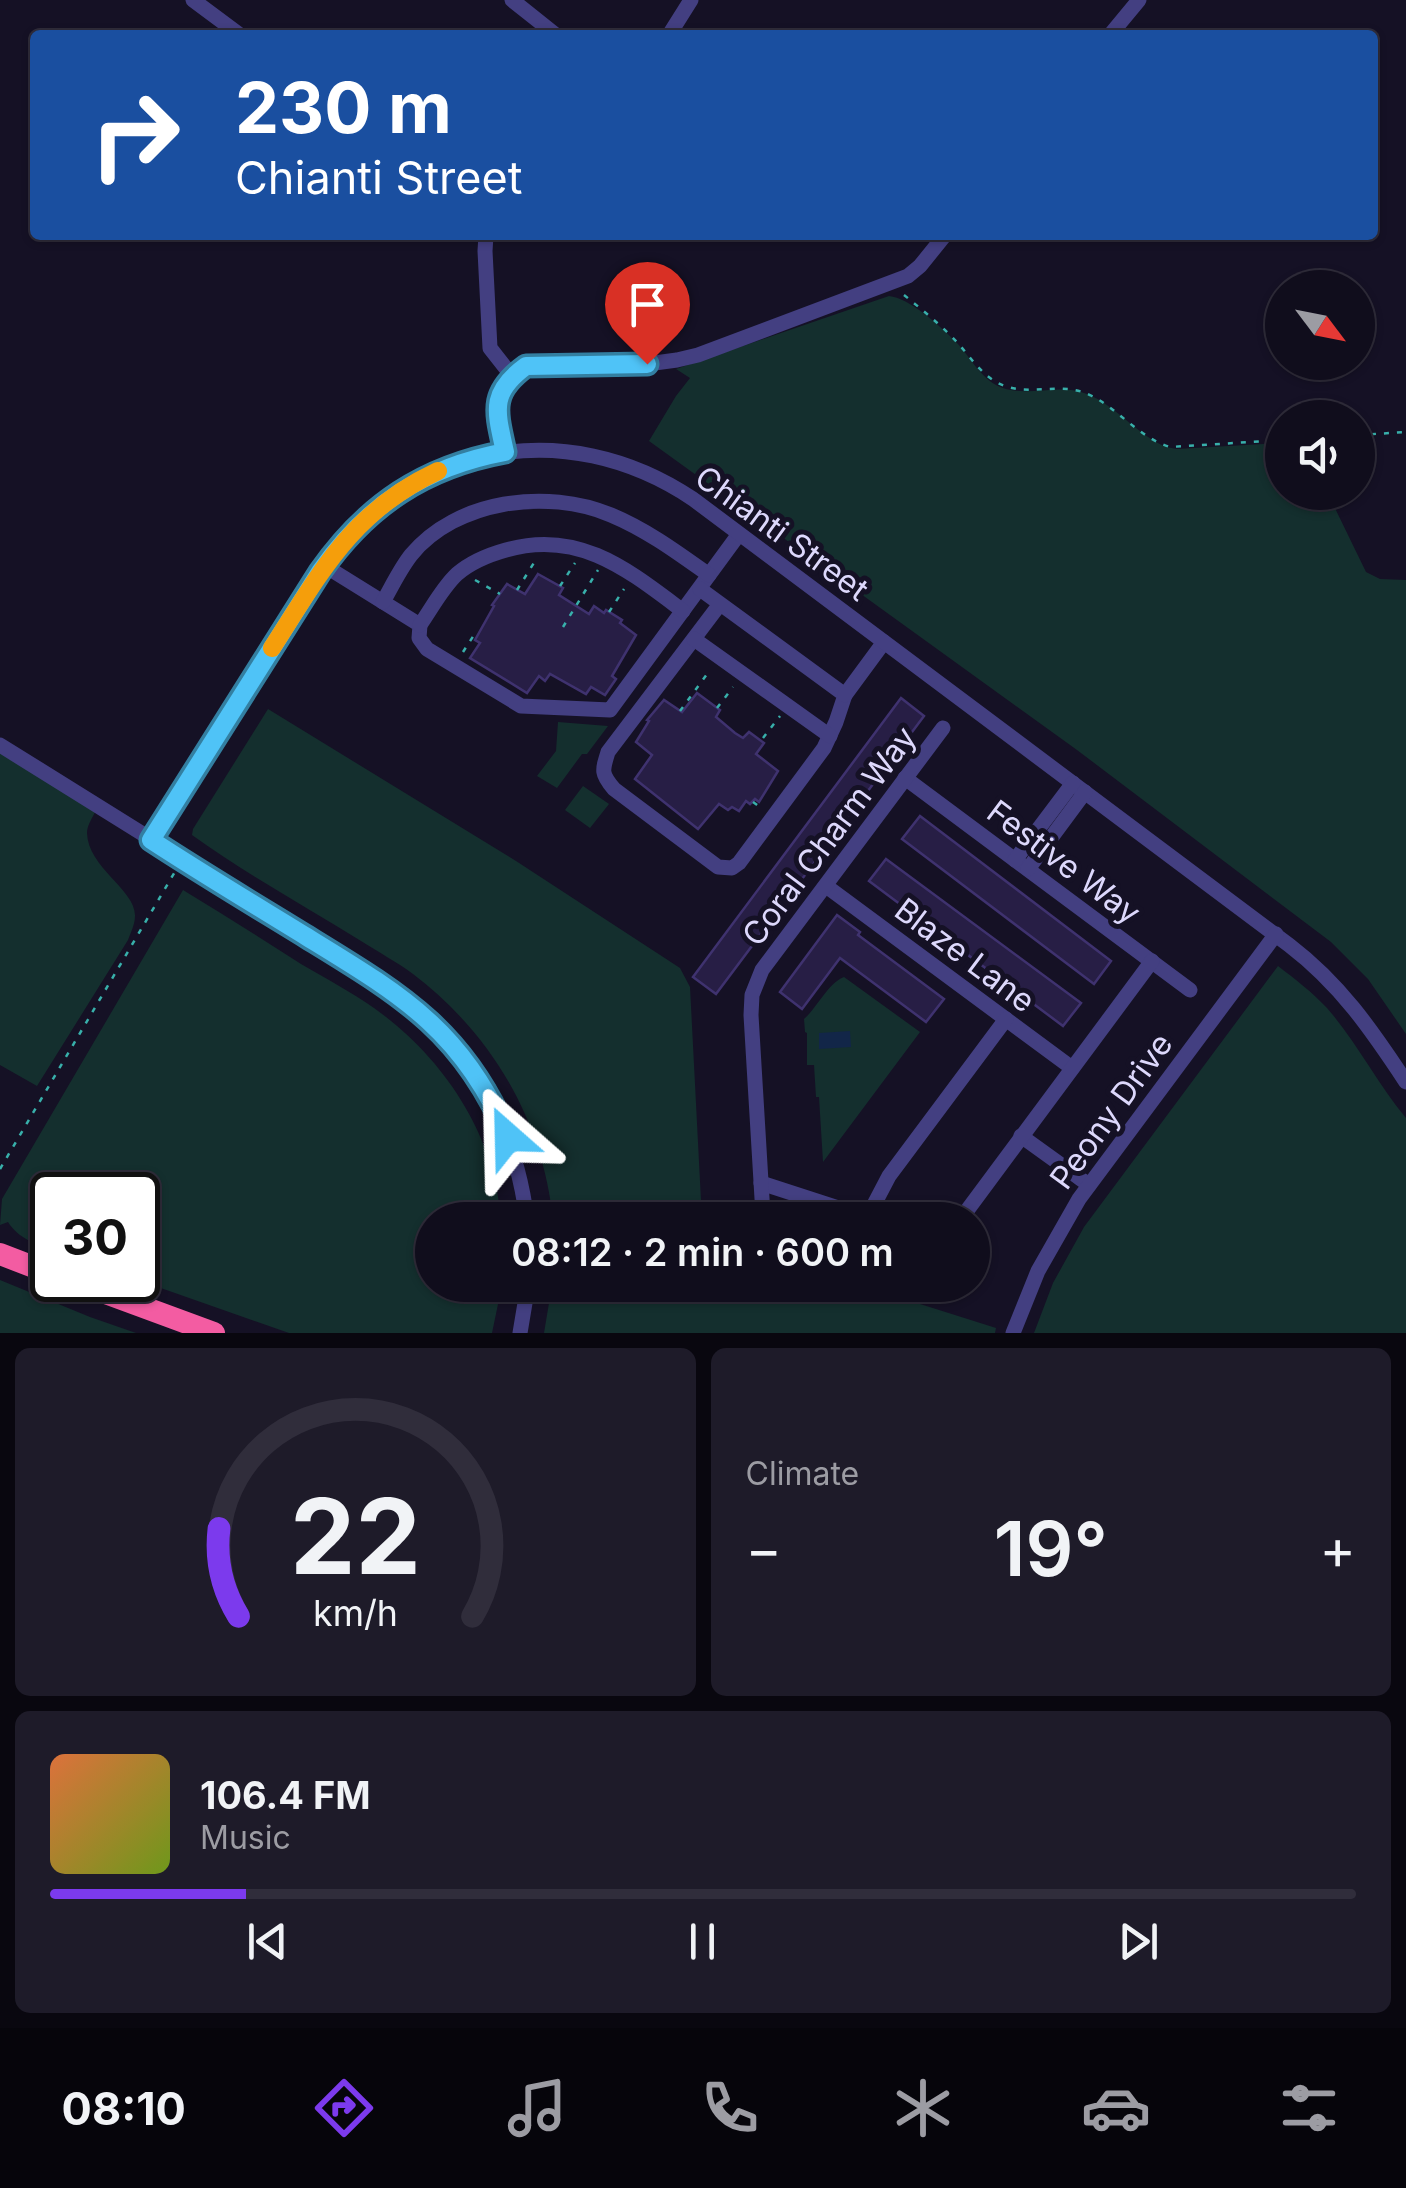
<!DOCTYPE html>
<meta charset="utf-8">
<style>
:root{--surface:#100d1c;--page:#1e1b29;--text:#f1f3f6;--muted:#9c9ca3;--line:#302d3b;--accent:#7c3aed}
body{margin:0;font-family:Inter,sans-serif;background:var(--page);color:var(--text);height:100vh;display:flex;flex-direction:column;font-size:38px;white-space:nowrap}
*{box-sizing:border-box;margin:0}
p{font-size:32px;color:var(--muted)}
.icon{flex:none;width:55px;height:55px;fill:none;stroke:currentColor;stroke-width:2;stroke-linecap:round;stroke-linejoin:round}
.map{position:relative;height:1333px;overflow:hidden}
.drawer{display:flex;flex-direction:column;gap:15px;padding:15px;background:#09070f;flex:1}
.drawer>*{flex:none}
.banner{position:absolute;left:30px;top:30px;width:1348px;height:210px;border-radius:10px;box-shadow:0 2px 8px #0004,0 0 0 2px var(--line);background:#1a4fa0;color:#fff;overflow:hidden}
.needle{width:65px;rotate:122deg}
.fabs{position:absolute;left:1265px;top:270px;display:grid;gap:20px}
.fabs a{display:grid;place-items:center;width:110px;height:110px;border-radius:50%;background:var(--surface);box-shadow:0 2px 8px #0004,0 0 0 2px var(--line);font-size:50px}
.speed{position:absolute;left:30px;top:1172px;display:flex;gap:20px;font-size:50px;font-weight:700;text-align:center}
.speed>*{display:grid;place-content:center;width:130px;height:130px;border-radius:50%;background:var(--surface);box-shadow:0 2px 8px #0004,0 0 0 2px var(--line);line-height:1}
.speed .limit{border:5px solid #111;border-radius:15px;background:#fff;color:#111}
.pin{position:absolute;display:grid;place-items:center;width:85px;height:85px;color:#fff;margin:-102px -42px;border-radius:50% 50% 50% 0;rotate:-45deg;box-shadow:0 0 10px #0007}
.pin .icon{rotate:45deg}
.me{position:absolute;width:110px;margin:-55px;rotate:335deg;stroke-linejoin:round;filter:drop-shadow(0 0 8px #0008)}
.turn{display:flex;align-items:center;gap:35px;height:210px;padding:0 40px;font-size:45px}
.turn .icon{width:130px;height:130px;stroke-width:2.5}
.turn b{display:block;font-size:70px;line-height:85px}
.big{font-size:75px;font-weight:600;line-height:1.1}
.drawer .card{flex:1;display:flex;flex-direction:column;justify-content:center;gap:15px;min-width:0;padding:0 35px;border-radius:15px;background:var(--page)}
.drawer .dial{align-items:center;gap:0}
.dial svg{height:260px;overflow:visible;fill:none;stroke:var(--line);stroke-width:7;stroke-linecap:round;text-anchor:middle}
.dial text{fill:var(--text);stroke:none}
.song{display:flex;align-items:center;gap:30px}
.cover{width:120px;height:120px;border-radius:15px;background:linear-gradient(135deg,hsl(20 70% 55%),hsl(80 70% 35%))}
.played{height:10px;border-radius:5px;background:linear-gradient(90deg,var(--accent) 15%,var(--line) 15%)}
.keys{display:flex;justify-content:space-around;direction:ltr}
.heat{display:flex;justify-content:space-between;align-items:center;font-size:55px;direction:ltr}
.drawer .tiles{flex:1;display:grid;gap:15px;grid-template-columns:1fr 1fr}
.card:last-child{grid-column:span 2}
.trip{position:absolute;left:415px;top:1202px;width:575px;height:100px;border-radius:50px;background:var(--surface);box-shadow:0 2px 8px #0004,0 0 0 2px var(--line);font-weight:600;line-height:100px;text-align:center}
.menu{display:flex;height:160px;justify-content:space-around;align-items:center;background:#06050b;color:var(--muted)}
.menu .icon{width:70px;height:70px}
.menu .active{color:var(--accent)}
.menu b{font-size:45px;color:var(--text)}
.map>svg:first-child{display:block}
.green{fill:#142f2e}
.water{fill:#122648}
.building{fill:#271e45;stroke:#3f326f;stroke-width:2.5}
.lines{fill:none;stroke-linecap:round;stroke-linejoin:round}
.path{stroke:#38b0ab;stroke-width:2.5;stroke-dasharray:5 8;stroke-linecap:butt}
.minor{stroke:#433f81;stroke-width:15}
.highway{stroke:#f35ca2;stroke-width:22}
.route-casing{stroke:#337fa1;stroke-width:25}
.route{stroke:#4fc3f7;stroke-width:18}
.slow{stroke:#f59e0b;stroke-width:18}
.labels{text-anchor:middle;dominant-baseline:central;stroke-width:10;stroke-linejoin:round;paint-order:stroke}
.street-label{font-size:32px;fill:#ddd8fc;stroke:#151125}
</style>
<div class="map">
<svg width="1406" height="1333" viewBox="0 0 1406 1333">
<rect width="100%" height="100%" fill="#151125"/>
<g class="green">
<path d="M889,296C909,298 939,325 953,339C968,353 978,375 996,385C1023,399 1053,384 1081,392C1113,401 1135,434 1166,447L1177,449L1282,443V492L1330,493L1331,500L1366,572L1380,579L1406,580V1034L1368,979L1331,942L1077,750L649,441L676,396L690,378L676,369Z"/>
<path d="M268,709L516,861L680,968L690,987L702,1220H553C543,1121 492,1034 413,974C397,962 378,952 361,941C305,906 246,874 192,835L193,829Z"/>
<polygon points="558,722 608,726 587,754 582,754 557,788 537,776 556,751"/>
<path d="M0,749L96,810C93,817 87,825 87,833C88,868 136,890 135,916C135,924 131,932 128,940L37,1086L0,1065Z"/>
<polygon points="583,786 609,804 590,828 565,810"/>
<path d="M183,890C223,914 262,939 301,964C325,978 351,992 374,1008C443,1057 495,1134 501,1220H432V1285H502L492,1333H289L138,1280V1195H52V1250C35,1244 18,1238 8,1222L0,1225L2,1199Z"/>
<path d="M1278,966C1295,979 1312,992 1327,1008C1356,1041 1377,1083 1406,1118V1333H1034L1053,1283L1084,1227Z"/>
<path d="M844,977L920,1032L823,1162L819,1097H816L814,1065H807V1033L805,1032L804,1019C817,1008 828,983 844,977Z"/>
<polygon points="0,1280 90,1317 136,1333 0,1333"/>
<polygon points="552,1285 860,1285 996,1328 995,1333 544,1333"/>
</g>
<polygon class="water" points="850,1031 851,1047 819,1049 819,1033"/>
<g class="building">
<polygon points="538,574 563,588 559,595 589,614 594,606 604,613 606,610 622,620 620,623 636,635 612,676 616,679 605,695 591,687 586,694 550,674 545,681 539,676 527,693 470,658 480,643 475,640 494,606 492,605 507,584 525,594"/>
<polygon points="697,693 720,710 716,717 735,733 743,738 749,732 764,743 756,754 778,771 759,802 755,799 750,804 746,801 739,811 732,807 728,810 719,804 698,829 635,779 652,755 636,742 649,721 647,720 664,700 682,712"/>
<polygon points="901,698 924,716 716,994 693,977"/>
<polygon points="920,816 1111,961 1094,984 902,839"/>
<polygon points="886,859 1081,1003 1063,1026 869,881"/>
<polygon points="837,915 860,932 858,935 944,999 926,1022 840,958 802,1009 780,992"/>
</g>
<g class="lines">
<g class="path">
<path d="M904,295C920,308 936,321 951,336C969,353 982,380 1008,387C1036,395 1064,381 1092,396C1119,410 1140,438 1170,447L1282,440"/>
<polyline points="1358,435 1406,432"/>
<polyline points="475,580 500,594"/>
<polyline points="560,586 575,563"/>
<polyline points="517,590 537,558"/>
<polyline points="609,612 624,589"/>
<polyline points="563,627 598,570"/>
<polyline points="463,652 474,635 476,636"/>
<polyline points="717,708 733,687"/>
<polyline points="680,711 710,670"/>
<polyline points="763,738 780,716"/>
<polyline points="753,802 760,807"/>
<polyline points="0,1169 176,870"/>
</g>
<g class="minor">
<polyline points="193,0 240,35"/>
<polyline points="512,0 556,35"/>
<polyline points="669,35 691,0"/>
<polyline points="1110,35 1139,0"/>
<polyline points="486,235 485,251 490,348 512,376"/>
<path d="M505,452C496,411 489,393 526,366L647,364L677,360L698,355L908,276L920,266L945,235"/>
<polyline points="325,566 420,625 419,638 427,649 521,706 610,710 739,534"/>
<path d="M700,589L845,695L836,722L824,748L739,863L732,868L718,867L614,789C601,774 602,771 608,752L720,604"/>
<path d="M383,602C392,586 400,569 411,555C456,500 547,488 611,515C647,530 678,553 709,575"/>
<path d="M420,625C432,608 442,588 457,574C471,562 488,555 506,550C579,529 628,570 683,611"/>
<polyline points="694,639 830,736"/>
<polyline points="845,695 884,642"/>
<path d="M0,745L382,983C467,1042 514,1117 527,1220"/>
<polyline points="905,778 1190,990"/>
<path d="M151,841L320,572C407,443 565,413 693,499L1289,945C1340,984 1371,1029 1406,1082"/>
<polyline points="1015,860 1073,783"/>
<polyline points="1028,869 1085,792"/>
<polyline points="826,886 1072,1068"/>
<polyline points="1021,1136 1089,1185"/>
<polyline points="761,1183 875,1220"/>
<polyline points="763,1215 751,1015 752,995 762,970 943,728"/>
<polyline points="867,1218 889,1176 1006,1019"/>
<polyline points="960,1220 1152,961"/>
<polyline points="972,1251 975,1252"/>
<polyline points="520,1333 528,1285"/>
<polyline points="1013,1333 1038,1271 1079,1199 1276,934"/>
</g>
<g class="highway">
<polyline points="0,1254 52,1274"/>
<polyline points="70,1280 214,1333"/>
</g>
</g>
<g class="lines">
<defs>
<path id="route" d="M508,1137C464,1031 400,994 307,937C255,905 203,874 151,840L320,572C367,505 424,467 505,452C496,411 489,393 526,366L647,364"/>
</defs>
<use href="#route" class="route-casing"/>
<use href="#route" class="route"/>
<path class="slow" d="M272,648C321,572 352,511 438,471"/>
</g>
<g class="labels">
<g class="street-label">
<text transform="translate(782 533) rotate(36)">Chianti Street</text>
<text transform="translate(829 836) rotate(-53)">Coral Charm Way</text>
<text transform="translate(1064 862) rotate(37)">Festive Way</text>
<text transform="translate(965 955) rotate(37)">Blaze Lane</text>
<text transform="translate(1111 1111) rotate(-54)">Peony Drive</text>
</g>
</g>
</svg>
<div class="fabs">
<a><svg class="needle" viewBox="-14 -14 28 28"><path d="M0-13l5 13h-10z" fill="#e53935"/><path d="M0 13l5-13h-10z" fill="#9c9ca3"/></svg></a>
<a><svg class="icon" aria-label="sound" viewBox="0 0 24 24"><path d="M4 9h4l5-4v14l-5-4H4zM17 9q2 3 0 6"/></svg></a>
</div>
<div class="speed"><div class="limit">30</div></div>
<div class="pin" style="left:647px;top:364px;background:#d93025"><svg class="icon" aria-label="arrive" viewBox="0 0 24 24"><path d="M6 21V4h12l-3 4 3 4H6"/></svg></div>
<svg class="me" style="left:508px;top:1137px" viewBox="-20 -20 40 40"><path d="M0-17L14 15 0 8-14 15z" fill="#4fc3f7" stroke="#fff" stroke-width="4"/></svg>
<div class="trip">08:12 · 2 min · 600 m</div>
<div class="banner">
<div class="turn"><svg class="icon" aria-label="right" viewBox="0 0 24 24"><path d="M7 20v-9h11M14 6l5 5-5 5"/></svg><div><b>230 m</b>Chianti Street</div></div>
</div>
</div>
<section class="drawer">
<div class="tiles">
<div class="card dial"><svg viewBox="0 0 100 80">
<path d="M14 69A42 42 0 1 1 86 69"/>
<path d="M14 69A42 42 0 0 1 8 42" stroke="#7c3aed"/>
<text x="50" y="56" font-size="32" font-weight="700">22</text>
<text x="50" y="72" font-size="11">km/h</text>
</svg></div>
<div class="card"><p>Climate</p>
<div class="heat"><a>−</a><b class="big">19°</b><a>+</a></div>
</div>
<div class="card">
<div class="song"><i class="cover"></i><div><b>106.4 FM</b><p>Music</p></div></div>
<div class="played"></div>
<div class="keys"><svg class="icon" aria-label="previous" viewBox="0 0 24 24"><path d="M18 5L8 12l10 7zM5 5v14"/></svg><svg class="icon" aria-label="pause" viewBox="0 0 24 24"><path d="M8 5v14M16 5v14"/></svg><svg class="icon" aria-label="next" viewBox="0 0 24 24"><path d="M6 5l10 7-10 7zM19 5v14"/></svg></div>
</div>
</div>
</section>
<nav class="menu">
<b>08:10</b>
<svg class="icon active" aria-label="directions" viewBox="0 0 24 24"><path d="M12 3l9 9-9 9-9-9zM9 14v-3h6M13 9l2 2-2 2"/></svg>
<svg class="icon" aria-label="music" viewBox="0 0 24 24"><path d="M9 18V5l10-2v13"/><circle cx="6" cy="18" r="3"/><circle cx="16" cy="16" r="3"/></svg>
<svg class="icon" aria-label="phone" viewBox="0 0 24 24"><path d="M5 4h4l2 5-3 2q2 4 5 5l2-3 5 2v4C11 20 4 13 5 4z"/></svg>
<svg class="icon" aria-label="climate" viewBox="0 0 24 24"><path d="M12 3v18M4 7l16 10M4 17L20 7"/></svg>
<svg class="icon" aria-label="car" viewBox="0 0 24 24"><path d="M5 17H2v-5l4-1 3-4h7l3 4 3 1v5h-3M9 17h6M6 11h13"/><circle cx="7" cy="17" r="2"/><circle cx="17" cy="17" r="2"/></svg>
<svg class="icon" aria-label="filters" viewBox="0 0 24 24"><path d="M4 7h16M4 17h16"/><circle cx="9" cy="7" r="2"/><circle cx="15" cy="17" r="2"/></svg>
</nav>
